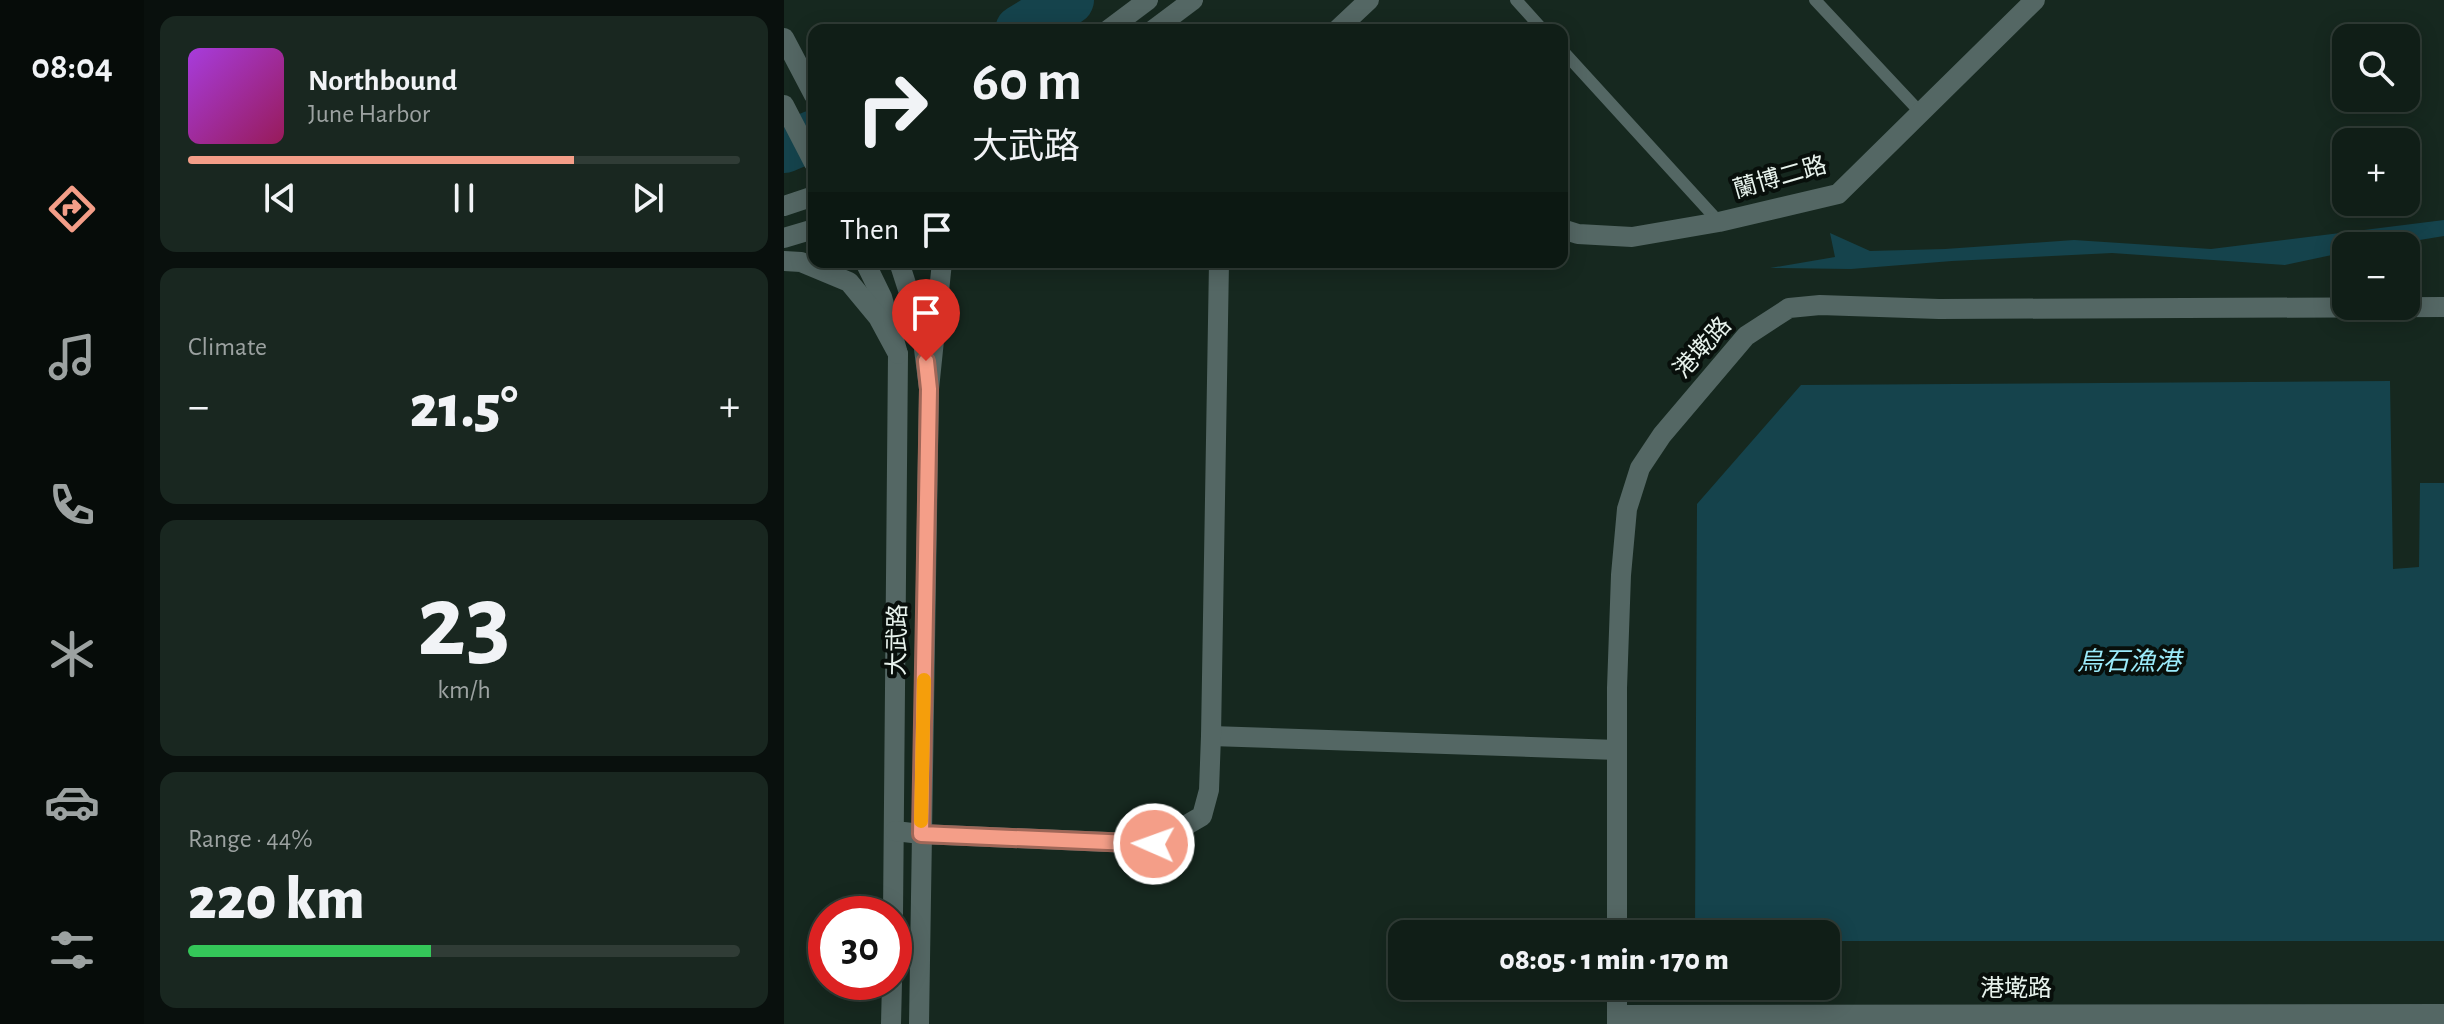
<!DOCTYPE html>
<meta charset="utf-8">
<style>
:root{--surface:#101e17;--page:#192720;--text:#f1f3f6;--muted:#9ca2a1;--line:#303c36;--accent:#f49e88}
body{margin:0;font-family:"Alegreya Sans","Noto Sans TC",sans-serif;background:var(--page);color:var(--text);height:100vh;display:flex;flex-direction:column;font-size:30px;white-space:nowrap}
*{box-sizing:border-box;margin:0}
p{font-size:26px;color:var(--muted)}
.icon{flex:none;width:44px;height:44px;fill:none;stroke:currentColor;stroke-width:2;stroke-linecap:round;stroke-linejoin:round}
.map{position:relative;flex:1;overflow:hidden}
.panel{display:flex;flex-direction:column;gap:16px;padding:16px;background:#09100d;width:640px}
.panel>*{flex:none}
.hud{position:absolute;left:24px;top:24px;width:760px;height:244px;border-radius:16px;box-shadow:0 4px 20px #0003,0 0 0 2px var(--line);background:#101e17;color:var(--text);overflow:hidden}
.fabs{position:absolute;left:1548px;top:24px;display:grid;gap:16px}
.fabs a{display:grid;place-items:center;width:88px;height:88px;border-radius:16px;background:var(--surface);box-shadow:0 4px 20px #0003,0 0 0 2px var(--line);font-size:40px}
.speed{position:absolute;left:24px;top:896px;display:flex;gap:16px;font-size:40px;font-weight:700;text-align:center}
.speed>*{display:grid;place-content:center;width:104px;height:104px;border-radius:50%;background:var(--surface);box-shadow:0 4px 20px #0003,0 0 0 2px var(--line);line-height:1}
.speed .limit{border:12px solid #d22;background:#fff;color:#111}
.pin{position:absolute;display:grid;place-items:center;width:68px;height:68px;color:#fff;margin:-82px -34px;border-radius:50% 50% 50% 0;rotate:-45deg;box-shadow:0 0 8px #0007}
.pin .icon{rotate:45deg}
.me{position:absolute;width:88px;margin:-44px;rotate:272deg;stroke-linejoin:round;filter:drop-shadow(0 0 6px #0008)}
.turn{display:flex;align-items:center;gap:28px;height:168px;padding:0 32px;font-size:36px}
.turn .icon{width:104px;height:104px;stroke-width:2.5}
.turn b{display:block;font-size:56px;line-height:68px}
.then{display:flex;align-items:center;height:76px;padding:0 32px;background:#0003;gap:16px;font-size:30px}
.big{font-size:60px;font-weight:800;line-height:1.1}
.panel .card{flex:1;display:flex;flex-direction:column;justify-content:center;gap:12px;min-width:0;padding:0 28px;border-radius:16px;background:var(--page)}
.panel .dial{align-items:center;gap:0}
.dial b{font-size:104px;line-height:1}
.song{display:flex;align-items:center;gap:24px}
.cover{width:96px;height:96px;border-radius:12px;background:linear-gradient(135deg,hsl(280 70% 55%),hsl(330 70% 35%))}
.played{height:8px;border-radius:4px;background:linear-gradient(90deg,var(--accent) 70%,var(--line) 70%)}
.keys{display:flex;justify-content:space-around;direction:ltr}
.heat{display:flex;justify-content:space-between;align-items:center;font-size:44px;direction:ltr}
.charge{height:12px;border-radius:6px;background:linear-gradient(90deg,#34c759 44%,var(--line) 0)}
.trip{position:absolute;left:604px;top:920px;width:452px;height:80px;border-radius:16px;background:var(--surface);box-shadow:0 4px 20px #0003,0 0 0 2px var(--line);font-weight:800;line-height:80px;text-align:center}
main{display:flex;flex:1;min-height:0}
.menu{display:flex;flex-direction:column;width:144px;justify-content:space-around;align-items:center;background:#060c09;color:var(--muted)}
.menu .icon{width:56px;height:56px}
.menu .active{color:var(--accent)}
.menu b{font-size:36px;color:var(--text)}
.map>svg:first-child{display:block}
.water{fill:#15434c}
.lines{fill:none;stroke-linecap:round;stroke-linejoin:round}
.river{stroke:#15434c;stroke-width:50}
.service{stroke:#546764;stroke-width:12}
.minor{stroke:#546764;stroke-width:20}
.tertiary{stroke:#546764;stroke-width:20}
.route-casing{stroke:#9f6758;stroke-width:20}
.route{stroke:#f49e88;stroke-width:14}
.slow{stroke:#f59e0b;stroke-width:14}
.labels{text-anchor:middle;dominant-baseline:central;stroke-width:8;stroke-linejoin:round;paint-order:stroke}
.street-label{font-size:24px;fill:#e7f2ec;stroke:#080f0b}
.water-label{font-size:26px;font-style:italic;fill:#9bebfb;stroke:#080f0b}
</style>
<main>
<nav class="menu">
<b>08:04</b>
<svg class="icon active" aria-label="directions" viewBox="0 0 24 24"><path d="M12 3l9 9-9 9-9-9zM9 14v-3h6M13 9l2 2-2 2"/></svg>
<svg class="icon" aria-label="music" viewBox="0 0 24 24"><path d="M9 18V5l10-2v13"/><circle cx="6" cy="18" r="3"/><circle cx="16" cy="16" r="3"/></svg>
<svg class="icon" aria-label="phone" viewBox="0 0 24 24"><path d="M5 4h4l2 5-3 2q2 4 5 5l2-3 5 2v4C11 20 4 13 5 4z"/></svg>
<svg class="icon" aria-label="climate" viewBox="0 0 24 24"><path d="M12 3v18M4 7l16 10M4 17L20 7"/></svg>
<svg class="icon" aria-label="car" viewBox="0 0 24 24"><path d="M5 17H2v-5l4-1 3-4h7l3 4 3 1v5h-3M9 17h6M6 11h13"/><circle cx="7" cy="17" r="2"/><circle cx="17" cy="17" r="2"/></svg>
<svg class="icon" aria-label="filters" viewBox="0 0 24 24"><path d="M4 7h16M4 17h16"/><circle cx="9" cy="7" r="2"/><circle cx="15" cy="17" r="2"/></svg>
</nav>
<section class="panel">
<div class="card">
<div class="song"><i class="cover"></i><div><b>Northbound</b><p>June Harbor</p></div></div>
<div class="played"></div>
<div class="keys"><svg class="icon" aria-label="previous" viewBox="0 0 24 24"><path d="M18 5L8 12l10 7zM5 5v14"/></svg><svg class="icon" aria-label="pause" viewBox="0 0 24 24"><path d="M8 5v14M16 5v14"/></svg><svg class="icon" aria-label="next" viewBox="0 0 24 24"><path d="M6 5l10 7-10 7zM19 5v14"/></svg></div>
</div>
<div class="card"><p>Climate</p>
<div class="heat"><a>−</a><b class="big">21.5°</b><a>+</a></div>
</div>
<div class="card dial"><b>23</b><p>km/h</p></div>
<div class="card"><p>Range · 44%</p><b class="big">220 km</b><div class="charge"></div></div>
</section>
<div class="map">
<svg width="1660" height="1024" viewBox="0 0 1660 1024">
<rect width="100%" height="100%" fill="#16281f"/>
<g class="water">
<polygon points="1660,220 1660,236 1599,246 1562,246 1562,252 1501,265 1328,253 1168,261 1067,269 986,268 1051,257 1046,233 1086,251 1161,249 1290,240 1427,249"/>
<polygon points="1606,381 1609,569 1635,567 1636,483 1660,483 1660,941 1042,941 1042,934 911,934 913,504 1017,385"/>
</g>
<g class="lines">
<g class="river">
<polyline points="236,30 285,0"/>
<polyline points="0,148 30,135"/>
</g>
<g class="service">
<polyline points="732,0 759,30"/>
<polyline points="1031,0 1136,112"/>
<polyline points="778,50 935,222"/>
</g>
<g class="minor">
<polyline points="553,30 585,0"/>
<polyline points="0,38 30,95"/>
<polyline points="0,105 30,163"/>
<polyline points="778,229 794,234 848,237 935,222 1054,194 1251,0"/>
<polyline points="81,262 98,297 114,354 109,914"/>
<polyline points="115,262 138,333 145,389 135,1024"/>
<polyline points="427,736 833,750"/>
<polyline points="111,831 137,834 370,844 418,816 425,790 427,736 435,262"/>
<polyline points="833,934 833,688 837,575 843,509 856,468 878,435 962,336 1005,308 1036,305 1155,309 1660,307"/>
<polyline points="833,1015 1660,1014"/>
<polyline points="107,1024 108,982"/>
<polyline points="833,1024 833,986"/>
</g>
<g class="tertiary">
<polyline points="324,30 364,0"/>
<polyline points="369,30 409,0"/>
<polyline points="0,206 30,196"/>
<polyline points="0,238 30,229"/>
<polyline points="0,261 17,262 65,282 94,317 114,354"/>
<polyline points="145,389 158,262"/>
</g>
</g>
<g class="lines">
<defs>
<polyline id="route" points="142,361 145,389 137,834 370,844"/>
</defs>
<use href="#route" class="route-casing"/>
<use href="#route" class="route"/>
<polyline class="slow" points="137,821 140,680"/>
</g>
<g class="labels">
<g class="street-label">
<text transform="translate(996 178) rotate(-16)">蘭博二路</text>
<text transform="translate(919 348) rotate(-48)">港墘路</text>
<text transform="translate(114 640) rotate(-89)">大武路</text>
<text x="1232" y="989">港墘路</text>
</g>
<g class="water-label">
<text x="1345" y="662">烏石漁港</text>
</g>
</g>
</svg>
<div class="fabs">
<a><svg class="icon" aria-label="search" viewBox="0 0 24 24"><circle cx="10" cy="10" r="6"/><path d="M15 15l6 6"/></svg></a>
<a>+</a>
<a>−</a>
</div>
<div class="speed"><div class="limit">30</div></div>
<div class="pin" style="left:142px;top:361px;background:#d93025"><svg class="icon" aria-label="arrive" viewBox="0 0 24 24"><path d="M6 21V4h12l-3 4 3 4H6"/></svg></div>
<svg class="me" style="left:370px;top:844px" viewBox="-20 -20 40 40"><circle r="17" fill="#f49e88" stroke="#fff" stroke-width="3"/><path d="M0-11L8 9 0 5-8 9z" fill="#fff"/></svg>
<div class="trip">08:05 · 1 min · 170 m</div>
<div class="hud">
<div class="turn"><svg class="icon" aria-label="right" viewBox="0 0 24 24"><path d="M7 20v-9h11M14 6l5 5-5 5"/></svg><div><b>60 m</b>大武路</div></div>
<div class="then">Then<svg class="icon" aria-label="arrive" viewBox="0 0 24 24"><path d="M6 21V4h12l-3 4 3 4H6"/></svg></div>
</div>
</div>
</main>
